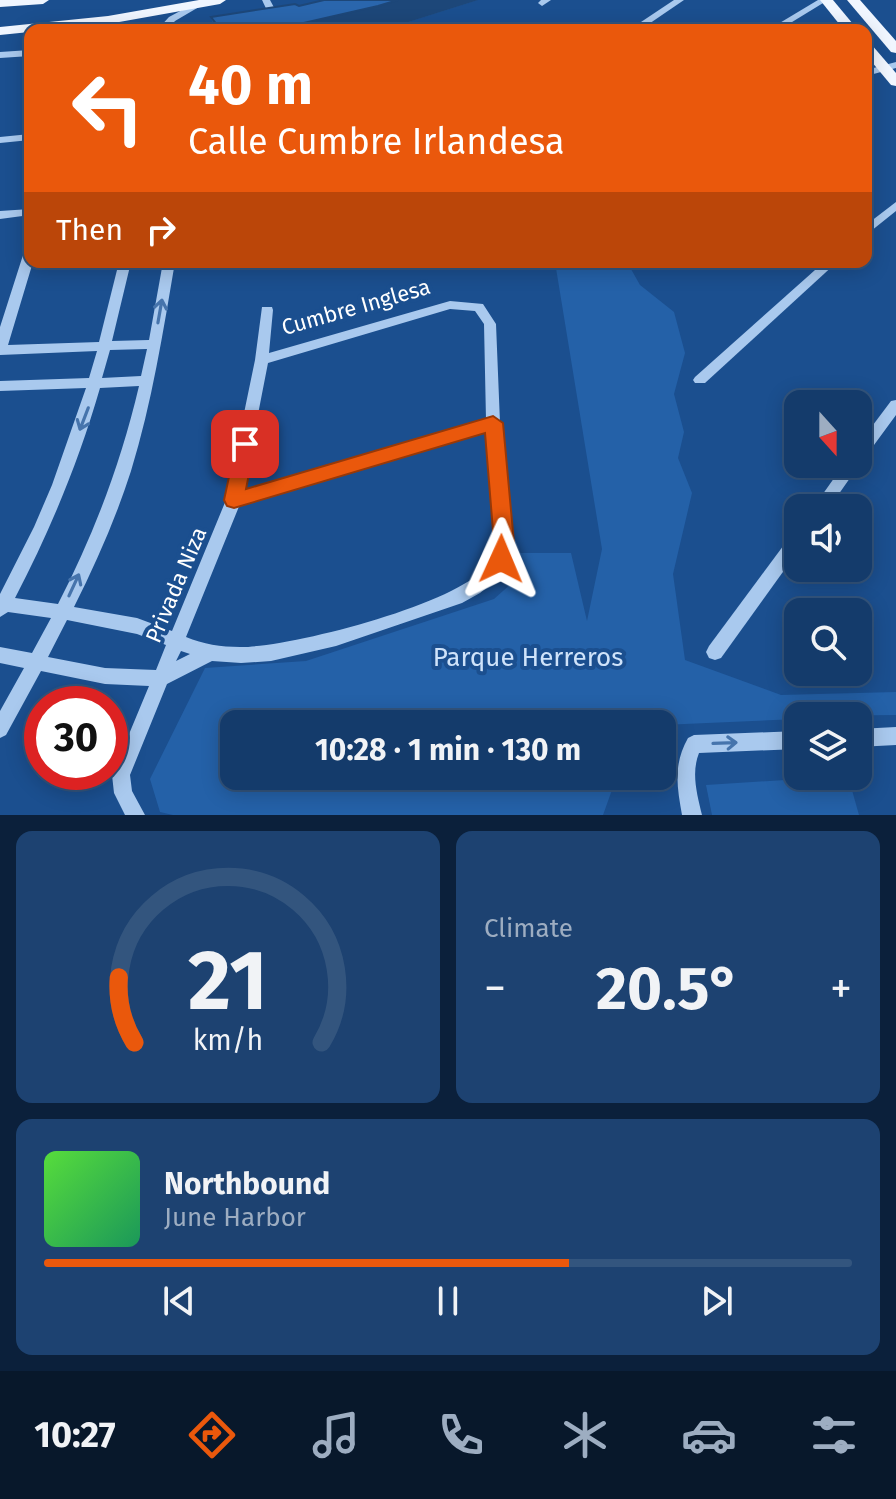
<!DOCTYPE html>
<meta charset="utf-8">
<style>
:root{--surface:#143b6b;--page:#1d4271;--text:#f1f3f6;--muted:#9dadc1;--line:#33557e;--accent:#ea580c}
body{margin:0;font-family:"Fira Sans",sans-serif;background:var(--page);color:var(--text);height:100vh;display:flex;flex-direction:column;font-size:30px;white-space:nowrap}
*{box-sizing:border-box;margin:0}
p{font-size:26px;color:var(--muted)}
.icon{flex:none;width:44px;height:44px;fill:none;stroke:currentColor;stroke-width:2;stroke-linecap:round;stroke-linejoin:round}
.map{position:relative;height:815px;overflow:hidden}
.panel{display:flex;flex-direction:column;gap:16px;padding:16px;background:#0b203b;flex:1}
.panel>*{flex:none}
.guide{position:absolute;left:24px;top:24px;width:848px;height:244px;border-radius:16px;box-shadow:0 4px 20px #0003,0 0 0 2px var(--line);background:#ea580c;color:#fff;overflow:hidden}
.needle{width:52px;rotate:159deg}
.buttons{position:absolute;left:784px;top:390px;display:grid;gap:16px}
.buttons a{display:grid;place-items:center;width:88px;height:88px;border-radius:16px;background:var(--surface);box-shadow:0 4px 20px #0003,0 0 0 2px var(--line);font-size:40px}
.speed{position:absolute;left:24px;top:686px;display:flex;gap:16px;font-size:40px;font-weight:700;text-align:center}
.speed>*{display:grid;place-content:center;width:104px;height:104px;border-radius:50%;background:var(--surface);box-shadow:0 4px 20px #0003,0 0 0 2px var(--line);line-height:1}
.speed .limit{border:12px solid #d22;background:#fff;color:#111}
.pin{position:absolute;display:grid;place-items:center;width:68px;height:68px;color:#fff;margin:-34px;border-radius:16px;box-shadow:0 4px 12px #0006}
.me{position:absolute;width:88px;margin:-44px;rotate:1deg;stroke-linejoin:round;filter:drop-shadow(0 0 6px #0008)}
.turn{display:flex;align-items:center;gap:28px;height:168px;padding:0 32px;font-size:36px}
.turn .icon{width:104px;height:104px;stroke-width:2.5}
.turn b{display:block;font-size:56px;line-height:68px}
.then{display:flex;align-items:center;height:76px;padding:0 32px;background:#0003;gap:16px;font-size:30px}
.big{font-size:60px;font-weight:700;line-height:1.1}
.panel .tile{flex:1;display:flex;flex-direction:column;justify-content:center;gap:12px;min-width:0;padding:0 28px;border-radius:16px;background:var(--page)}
.panel .dial{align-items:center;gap:0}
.dial svg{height:208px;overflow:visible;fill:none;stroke:var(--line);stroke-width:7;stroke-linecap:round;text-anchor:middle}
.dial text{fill:var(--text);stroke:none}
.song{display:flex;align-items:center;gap:24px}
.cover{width:96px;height:96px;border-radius:12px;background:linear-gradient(135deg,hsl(110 70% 55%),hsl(150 70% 35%))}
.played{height:8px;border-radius:4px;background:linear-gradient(90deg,var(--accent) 65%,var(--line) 65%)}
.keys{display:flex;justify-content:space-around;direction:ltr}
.heat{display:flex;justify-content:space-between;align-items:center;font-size:44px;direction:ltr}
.panel .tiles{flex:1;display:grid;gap:16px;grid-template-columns:1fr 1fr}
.tile:last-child{grid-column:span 2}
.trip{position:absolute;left:220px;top:710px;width:456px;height:80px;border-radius:16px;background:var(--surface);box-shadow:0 4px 20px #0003,0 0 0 2px var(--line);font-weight:700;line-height:80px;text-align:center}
.tabs{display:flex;height:128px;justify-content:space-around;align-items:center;background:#08182b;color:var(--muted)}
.tabs .icon{width:56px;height:56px}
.tabs .active{color:var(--accent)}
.tabs b{font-size:36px;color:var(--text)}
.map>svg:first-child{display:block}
.green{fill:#2461a8}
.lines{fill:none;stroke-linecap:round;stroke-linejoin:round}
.minor{fill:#a9c9ee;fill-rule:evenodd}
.major{fill:#f0f6ff;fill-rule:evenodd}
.wall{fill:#245895}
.shaded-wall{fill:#1d4779}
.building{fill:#2a66ad;stroke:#1d4779;stroke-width:2}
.oneway{stroke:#4674ac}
.route{fill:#ea580c;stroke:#983908;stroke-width:2}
.labels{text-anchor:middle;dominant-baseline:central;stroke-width:8;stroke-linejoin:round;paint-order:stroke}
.street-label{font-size:22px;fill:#fff;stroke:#1b4f8f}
.near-park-label{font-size:26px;fill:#cfe3fa;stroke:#1b4f8f}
</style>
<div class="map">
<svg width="896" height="815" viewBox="0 0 896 815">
<rect width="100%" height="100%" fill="#1b4f8f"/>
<g class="green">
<polygon points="555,262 627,262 640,285 674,312 685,353 674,394 684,432 678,458 692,493 673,574 685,660 781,695 896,692 896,715 798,716 798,719 662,725 234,724 234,776 617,776 603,815 173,815 160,812 150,779 205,668 306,661 494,599 520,576 520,553 571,553 587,621 602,549"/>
<polygon points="848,776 859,815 712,815 706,785"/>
</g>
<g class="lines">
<g class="minor">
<path d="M262,0H270L277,13L285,20L284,22C271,23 267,10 262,0Z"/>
<polygon points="541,0 551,0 542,6 538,3"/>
<polygon points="674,0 684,0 640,30 629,30"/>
<polygon points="818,0 828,0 779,30 768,30"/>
<polygon points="197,2 204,4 175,21 167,30 157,30 169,17"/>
<polygon points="82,20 109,28 111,30 96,30 79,25 79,21"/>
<polygon points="30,50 30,56 0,58 0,52"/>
<polygon points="896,62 896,68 866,76 866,70"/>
<polygon points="30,134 30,140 0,143 0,137"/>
<polygon points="896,202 896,211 866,235 866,225"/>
<polygon points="30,209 30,215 0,219 0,211"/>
<path d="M30,248V262H33L8,345L99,342L119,262H131L112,341L149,340L163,262H175C163,332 152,403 131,471C116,518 96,563 74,607L137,618L172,631L226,500L255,360L262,307H272L273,310L269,353L450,301L483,304L496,324L500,423L512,543L506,562L494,582L480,593L462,603L336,646L271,661L241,663L212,661L167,684L130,775L132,791L145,815H125L114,793L112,775L149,686L105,684L41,671L6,735L0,738V711L24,668L0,663V647L32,653L51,618L8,612L0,617V594L34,527L52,485L86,388L0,391V381L89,378L97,351L0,355V327L24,252ZM450,309L475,311L484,324L486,420L243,491L268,363ZM147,349L141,376L102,378L110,350ZM139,386C121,463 94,534 58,604L15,598C50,531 79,461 100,388ZM487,430C489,460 503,539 489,563C465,603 288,648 240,647C221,647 203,644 186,637L240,504ZM67,620L137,634L166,645L156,670L105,668L48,657ZM181,651L190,654L176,661Z"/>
<polygon points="824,262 837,262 705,383 695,383 693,380 695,377"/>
<polygon points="896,400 896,415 863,460 858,462 859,464 857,468 829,508 813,508 844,464 858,464 858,445 891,401"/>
<polygon points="798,532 798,551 721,658 715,660 709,658 706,652 709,646 792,534"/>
<polygon points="896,727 896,745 858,747 858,729"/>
<path d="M798,731V749L699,753C691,773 697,794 702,815H682C677,786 673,765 688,738L694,735Z"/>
</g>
<g class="major">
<polygon points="0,0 49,0 43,4 0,7"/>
<polygon points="199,0 226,0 220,4 108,24 0,35 0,27 108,16"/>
<polygon points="820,0 833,0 858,30 844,30"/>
<polygon points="847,0 860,0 896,41 896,53 891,52"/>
<polygon points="866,43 871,44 896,73 896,86 891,85 866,55"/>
</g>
</g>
<polygon class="wall" points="478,0 383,30 214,30 211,17 299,6"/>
<polygon class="shaded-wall" points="398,0 478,0 383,30 273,30"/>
<polygon class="building" points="324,0 398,0 378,6 273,30 221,30 211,17 295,4 299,6"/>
<defs><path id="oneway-shaft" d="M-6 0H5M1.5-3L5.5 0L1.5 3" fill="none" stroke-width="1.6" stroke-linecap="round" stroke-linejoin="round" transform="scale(2)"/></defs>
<g class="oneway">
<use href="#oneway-shaft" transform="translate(160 311) rotate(-80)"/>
<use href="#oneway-shaft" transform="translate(84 419) rotate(111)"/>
<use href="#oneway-shaft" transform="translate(74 585) rotate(-65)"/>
<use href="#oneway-shaft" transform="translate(725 743) rotate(-2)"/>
</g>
<polygon class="route" points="493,416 503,423 514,543 508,565 501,568 494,565 491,559 494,543 485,433 234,508 227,506 224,500 236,444 245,437 255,444 246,489"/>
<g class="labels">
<g class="street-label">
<text transform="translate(356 307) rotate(-16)">Cumbre Inglesa</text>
<text transform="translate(176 585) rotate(-67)">Privada Niza</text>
</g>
<g class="near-park-label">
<text x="528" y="657">Parque Herreros</text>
</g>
</g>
</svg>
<div class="buttons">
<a><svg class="needle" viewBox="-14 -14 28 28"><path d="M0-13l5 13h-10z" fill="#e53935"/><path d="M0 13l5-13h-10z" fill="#9dadc1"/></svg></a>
<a><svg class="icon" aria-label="sound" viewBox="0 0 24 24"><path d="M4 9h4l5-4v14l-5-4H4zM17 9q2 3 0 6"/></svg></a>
<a><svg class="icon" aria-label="search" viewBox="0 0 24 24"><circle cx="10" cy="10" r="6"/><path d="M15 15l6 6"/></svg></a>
<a><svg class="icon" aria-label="layers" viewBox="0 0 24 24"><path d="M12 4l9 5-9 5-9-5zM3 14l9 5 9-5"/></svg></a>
</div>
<div class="speed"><div class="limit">30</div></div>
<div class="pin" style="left:245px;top:444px;background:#d93025"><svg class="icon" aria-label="arrive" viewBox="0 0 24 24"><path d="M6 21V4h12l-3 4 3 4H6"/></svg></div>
<svg class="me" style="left:501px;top:559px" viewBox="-20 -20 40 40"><path d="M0-17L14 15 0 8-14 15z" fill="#ea580c" stroke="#fff" stroke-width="4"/></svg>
<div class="trip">10:28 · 1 min · 130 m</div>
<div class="guide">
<div class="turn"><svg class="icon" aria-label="left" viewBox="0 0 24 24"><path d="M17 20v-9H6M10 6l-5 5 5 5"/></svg><div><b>40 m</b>Calle Cumbre Irlandesa</div></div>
<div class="then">Then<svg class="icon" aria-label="right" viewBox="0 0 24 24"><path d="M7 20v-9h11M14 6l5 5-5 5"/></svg></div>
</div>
</div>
<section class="panel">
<div class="tiles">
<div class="tile dial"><svg viewBox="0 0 100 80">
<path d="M14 69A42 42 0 1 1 86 69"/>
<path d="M14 69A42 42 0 0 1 8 44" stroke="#ea580c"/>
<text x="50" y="56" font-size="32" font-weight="700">21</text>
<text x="50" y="72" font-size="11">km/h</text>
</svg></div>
<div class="tile"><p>Climate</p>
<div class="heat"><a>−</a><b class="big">20.5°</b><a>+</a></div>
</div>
<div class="tile">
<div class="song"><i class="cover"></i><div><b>Northbound</b><p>June Harbor</p></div></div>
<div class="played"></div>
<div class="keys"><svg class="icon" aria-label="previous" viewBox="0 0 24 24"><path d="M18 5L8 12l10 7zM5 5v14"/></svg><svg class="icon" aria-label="pause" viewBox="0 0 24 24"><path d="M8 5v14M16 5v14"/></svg><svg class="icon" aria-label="next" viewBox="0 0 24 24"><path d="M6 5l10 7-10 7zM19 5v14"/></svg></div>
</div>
</div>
</section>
<nav class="tabs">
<b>10:27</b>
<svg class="icon active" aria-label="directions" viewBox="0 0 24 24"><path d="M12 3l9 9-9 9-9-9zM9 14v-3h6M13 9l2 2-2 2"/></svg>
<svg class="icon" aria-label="music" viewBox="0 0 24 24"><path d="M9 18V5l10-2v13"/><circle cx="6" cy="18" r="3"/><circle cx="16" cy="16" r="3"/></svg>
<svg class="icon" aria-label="phone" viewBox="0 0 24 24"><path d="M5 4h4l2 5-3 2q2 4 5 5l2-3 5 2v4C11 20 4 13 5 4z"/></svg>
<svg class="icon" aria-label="climate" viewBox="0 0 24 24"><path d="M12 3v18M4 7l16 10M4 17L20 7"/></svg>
<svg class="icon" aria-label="car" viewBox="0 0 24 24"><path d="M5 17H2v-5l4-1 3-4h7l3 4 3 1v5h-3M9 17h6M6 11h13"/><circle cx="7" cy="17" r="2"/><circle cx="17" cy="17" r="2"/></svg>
<svg class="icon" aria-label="filters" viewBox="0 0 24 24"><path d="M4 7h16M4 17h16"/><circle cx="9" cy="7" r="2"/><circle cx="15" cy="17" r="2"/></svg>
</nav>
